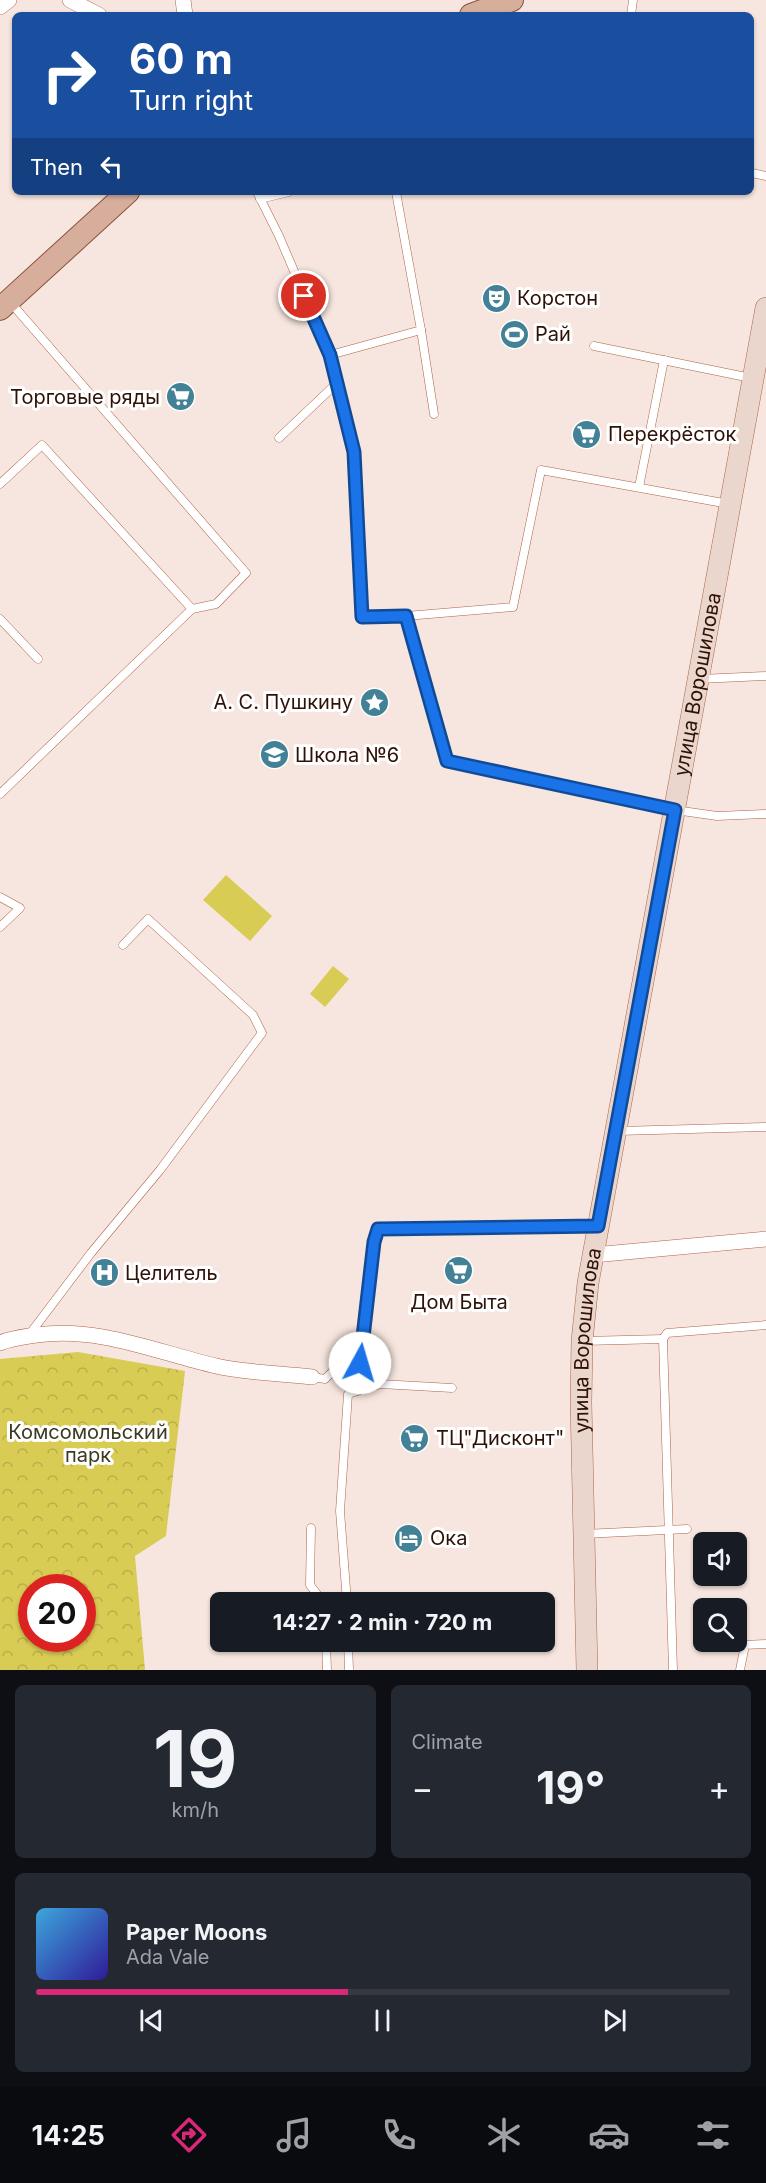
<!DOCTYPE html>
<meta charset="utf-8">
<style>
:root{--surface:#171b24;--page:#242831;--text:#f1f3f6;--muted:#9ea1a6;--line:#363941;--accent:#db2777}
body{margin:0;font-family:Inter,sans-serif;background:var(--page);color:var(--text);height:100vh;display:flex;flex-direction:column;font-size:22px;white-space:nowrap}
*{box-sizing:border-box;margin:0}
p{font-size:20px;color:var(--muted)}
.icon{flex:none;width:33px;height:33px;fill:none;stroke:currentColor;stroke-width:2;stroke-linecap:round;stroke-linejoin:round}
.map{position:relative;height:1670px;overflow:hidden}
.details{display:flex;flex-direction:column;gap:15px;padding:15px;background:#0d0f14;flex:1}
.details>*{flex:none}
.banner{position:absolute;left:12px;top:12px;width:742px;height:183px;border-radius:9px;box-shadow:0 2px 4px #0004;background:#1a4fa0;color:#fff;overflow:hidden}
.tools{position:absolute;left:693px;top:1532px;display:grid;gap:12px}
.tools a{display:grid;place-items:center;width:54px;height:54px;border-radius:9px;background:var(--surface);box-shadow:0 2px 4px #0004;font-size:30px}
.speed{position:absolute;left:18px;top:1574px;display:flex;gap:12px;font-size:30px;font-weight:700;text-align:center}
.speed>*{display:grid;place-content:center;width:78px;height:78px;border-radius:50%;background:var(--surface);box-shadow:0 2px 4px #0004;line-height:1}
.speed .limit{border:9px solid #d22;background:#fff;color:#111}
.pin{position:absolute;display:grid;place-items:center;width:51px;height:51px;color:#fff;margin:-26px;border:3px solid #fff;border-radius:50%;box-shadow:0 2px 6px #0007}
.me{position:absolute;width:66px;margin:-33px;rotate:6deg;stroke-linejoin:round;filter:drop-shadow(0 0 4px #0008)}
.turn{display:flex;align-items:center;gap:21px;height:126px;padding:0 18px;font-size:27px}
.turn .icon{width:78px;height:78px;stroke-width:2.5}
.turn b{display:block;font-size:42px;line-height:51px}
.then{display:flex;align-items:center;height:57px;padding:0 18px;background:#0003;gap:12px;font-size:22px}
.big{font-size:45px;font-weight:700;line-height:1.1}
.details .card{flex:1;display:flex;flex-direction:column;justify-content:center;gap:9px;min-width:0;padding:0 21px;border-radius:9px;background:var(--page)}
.details .dial{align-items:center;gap:0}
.dial b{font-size:78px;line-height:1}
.song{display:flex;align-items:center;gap:18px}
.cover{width:72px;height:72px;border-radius:9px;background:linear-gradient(135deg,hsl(200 70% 55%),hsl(250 70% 35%))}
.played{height:6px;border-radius:3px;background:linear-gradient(90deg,var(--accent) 45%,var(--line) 45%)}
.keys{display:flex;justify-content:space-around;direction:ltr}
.heat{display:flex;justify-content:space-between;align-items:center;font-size:33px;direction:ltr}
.details .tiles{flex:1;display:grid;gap:15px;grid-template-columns:1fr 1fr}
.card:last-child{grid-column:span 2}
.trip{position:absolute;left:210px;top:1592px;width:345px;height:60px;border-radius:9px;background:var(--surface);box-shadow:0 2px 4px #0004;font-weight:700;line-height:60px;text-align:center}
.tabs{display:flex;height:96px;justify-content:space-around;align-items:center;background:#090b0e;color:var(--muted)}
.tabs .icon{width:42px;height:42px}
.tabs .selected{color:var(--accent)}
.tabs b{font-size:27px;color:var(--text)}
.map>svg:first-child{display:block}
.park{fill:url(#park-crowns);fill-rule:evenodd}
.pitch{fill:#d9cc54}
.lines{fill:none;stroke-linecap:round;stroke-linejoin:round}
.lane-casing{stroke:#ae6446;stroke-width:9}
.street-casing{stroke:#ae6446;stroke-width:16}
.secondary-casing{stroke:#ae6446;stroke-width:22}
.primary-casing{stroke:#8b533b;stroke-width:24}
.lane{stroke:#fff;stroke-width:8}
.street{stroke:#fff;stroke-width:15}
.secondary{stroke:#ebd6cd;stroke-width:21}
.primary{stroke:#d7ad9b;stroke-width:22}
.route-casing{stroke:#114b97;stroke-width:15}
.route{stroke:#1a73e8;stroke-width:10}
.labels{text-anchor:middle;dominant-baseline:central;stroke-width:6;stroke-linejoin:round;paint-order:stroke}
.poi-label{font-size:20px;fill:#2f1206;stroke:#fff;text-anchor:start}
.street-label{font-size:20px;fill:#2f1206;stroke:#fff}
.park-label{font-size:20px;fill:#3d3a22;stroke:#fff}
</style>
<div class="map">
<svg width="766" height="1670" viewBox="0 0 766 1670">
<defs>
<pattern id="park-crowns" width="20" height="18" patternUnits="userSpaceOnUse" patternTransform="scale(1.5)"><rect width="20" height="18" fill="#d9cc54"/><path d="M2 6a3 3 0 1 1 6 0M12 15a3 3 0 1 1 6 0" fill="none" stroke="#bbae48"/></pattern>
</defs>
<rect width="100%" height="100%" fill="#f7e6df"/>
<path class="park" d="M78,1352L185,1371L166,1536L135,1556L145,1670H0V1359ZM32,1587H82V1638H32Z"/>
<g class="pitch">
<polygon points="226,875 272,916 250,941 203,900"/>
<polygon points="333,966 349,979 325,1007 310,994"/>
</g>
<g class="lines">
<defs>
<g id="lane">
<polyline points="631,15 633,0"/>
<polyline points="752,173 766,176"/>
<polyline points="257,192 279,236 330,355 354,452 361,617 406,616 446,761 675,810 717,816 766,814"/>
<polyline points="260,199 289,192"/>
<polyline points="11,303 246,573 216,604 192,609"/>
<polyline points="421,330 434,414"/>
<polyline points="594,346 751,378"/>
<polyline points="330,355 421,330 396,192"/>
<polyline points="279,438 337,383"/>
<polyline points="0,484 42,445 192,609 0,794"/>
<polyline points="639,487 664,360"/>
<polyline points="406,616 513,607 541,470 729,504"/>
<polyline points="0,619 38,659"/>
<polyline points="700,679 766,676"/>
<polyline points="0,897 20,908 0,927"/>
<polyline points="618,1131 766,1127"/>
<polyline points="29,1335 91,1253 160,1170 262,1033 253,1015 148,919 123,945"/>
<polyline points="663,1339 667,1333 766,1325"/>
<polyline points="584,1341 663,1339 673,1670"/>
<polyline points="312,1377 325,1379 338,1366 360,1363 373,1242 379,1229 597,1226"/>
<polyline points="311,1528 310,1585 323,1602"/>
<polyline points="584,1534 687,1529"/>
<polyline points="347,1602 340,1511 348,1394 380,1384 452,1388"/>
<polyline points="326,1641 327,1670"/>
<polyline points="348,1641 349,1670"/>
<polyline points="740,1670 745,1645 766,1644"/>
</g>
<g id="street">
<polyline points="70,0 99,15"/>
<polyline points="183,0 185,15"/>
<polyline points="0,7 9,0"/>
<polyline points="593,1255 766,1239"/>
<path d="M0,1343C11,1338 23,1337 36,1335C98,1326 156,1352 216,1366C246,1373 280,1373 312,1377"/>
</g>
<g id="secondary">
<path id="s1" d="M587,1670L581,1403L582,1341L588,1283L766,308"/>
</g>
<g id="primary">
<polyline points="471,15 512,0"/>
<polyline points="0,309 128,192"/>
</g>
</defs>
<use href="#lane" class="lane-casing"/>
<use href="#street" class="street-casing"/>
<use href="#secondary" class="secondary-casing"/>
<use href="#primary" class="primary-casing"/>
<use href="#lane" class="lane"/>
<use href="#street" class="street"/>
<use href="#secondary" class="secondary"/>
<use href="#primary" class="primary"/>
</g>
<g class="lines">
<defs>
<polyline id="route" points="304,296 330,355 354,452 362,617 406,616 447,761 675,810 598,1226 378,1229 374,1242 360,1363"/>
</defs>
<use href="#route" class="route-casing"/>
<use href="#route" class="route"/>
</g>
<defs>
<symbol id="theatre-disc" viewBox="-11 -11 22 22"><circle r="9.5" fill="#438196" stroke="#fff"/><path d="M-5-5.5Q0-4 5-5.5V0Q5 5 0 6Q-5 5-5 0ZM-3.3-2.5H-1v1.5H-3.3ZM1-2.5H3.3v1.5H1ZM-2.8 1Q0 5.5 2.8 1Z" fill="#fff"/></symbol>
<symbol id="stadium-disc" viewBox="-11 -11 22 22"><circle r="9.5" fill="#438196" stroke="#fff"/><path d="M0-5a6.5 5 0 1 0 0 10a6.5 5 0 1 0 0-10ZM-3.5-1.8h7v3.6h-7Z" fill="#fff"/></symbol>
<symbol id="supermarket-disc" viewBox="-11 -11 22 22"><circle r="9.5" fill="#438196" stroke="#fff"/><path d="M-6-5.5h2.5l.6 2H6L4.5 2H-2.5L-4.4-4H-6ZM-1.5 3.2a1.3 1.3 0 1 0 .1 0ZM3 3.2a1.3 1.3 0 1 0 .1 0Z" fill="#fff"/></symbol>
<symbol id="sight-disc" viewBox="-11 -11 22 22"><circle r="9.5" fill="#438196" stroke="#fff"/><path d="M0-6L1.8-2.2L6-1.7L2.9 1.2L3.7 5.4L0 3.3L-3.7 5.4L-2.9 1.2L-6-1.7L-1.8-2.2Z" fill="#fff"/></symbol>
<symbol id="school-disc" viewBox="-11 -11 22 22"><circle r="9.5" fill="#438196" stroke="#fff"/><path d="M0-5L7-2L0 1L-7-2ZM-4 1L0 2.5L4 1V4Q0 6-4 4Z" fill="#fff"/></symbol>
<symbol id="hospital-disc" viewBox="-11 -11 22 22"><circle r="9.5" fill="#438196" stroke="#fff"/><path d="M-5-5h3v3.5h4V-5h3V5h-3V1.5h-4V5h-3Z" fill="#fff"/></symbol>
<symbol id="hotel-disc" viewBox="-11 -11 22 22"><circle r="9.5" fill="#438196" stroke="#fff"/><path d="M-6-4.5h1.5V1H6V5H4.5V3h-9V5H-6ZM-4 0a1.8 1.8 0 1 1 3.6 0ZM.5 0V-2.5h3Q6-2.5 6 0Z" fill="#fff"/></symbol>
</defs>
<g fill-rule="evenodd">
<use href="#theatre-disc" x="480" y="282" width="33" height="33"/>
<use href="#stadium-disc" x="498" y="318" width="33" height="33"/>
<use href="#supermarket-disc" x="164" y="380" width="33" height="33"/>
<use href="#supermarket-disc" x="570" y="418" width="33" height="33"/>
<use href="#sight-disc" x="358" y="686" width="33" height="33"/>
<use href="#school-disc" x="258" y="738" width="33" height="33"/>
<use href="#supermarket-disc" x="442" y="1254" width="33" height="33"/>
<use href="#hospital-disc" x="88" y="1256" width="33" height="33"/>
<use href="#supermarket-disc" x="398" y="1422" width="33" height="33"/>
<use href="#hotel-disc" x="392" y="1522" width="33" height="33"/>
</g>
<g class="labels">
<g class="poi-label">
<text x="517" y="298">Корстон</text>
<text x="535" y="334">Рай</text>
<text x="160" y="397" text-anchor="end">Торговые ряды</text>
<text x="608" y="434">Перекрёсток</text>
<text x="353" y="702" text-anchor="end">А. С. Пушкину</text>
<text x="295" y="755">Школа №6</text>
<text x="125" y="1273">Целитель</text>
<text x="459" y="1302" text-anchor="middle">Дом Быта</text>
<text x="436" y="1438">ТЦ"Дисконт"</text>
<text x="430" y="1538">Ока</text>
</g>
<g class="street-label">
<text stroke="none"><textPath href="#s1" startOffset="996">улица Ворошилова</textPath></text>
<text stroke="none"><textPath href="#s1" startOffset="330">улица Ворошилова</textPath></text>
</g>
<g class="park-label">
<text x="88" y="1432">Комсомольский<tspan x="88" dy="23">парк</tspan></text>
</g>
</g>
</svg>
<div class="tools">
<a><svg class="icon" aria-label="sound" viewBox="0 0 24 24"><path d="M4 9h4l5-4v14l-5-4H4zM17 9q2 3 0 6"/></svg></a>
<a><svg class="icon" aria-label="search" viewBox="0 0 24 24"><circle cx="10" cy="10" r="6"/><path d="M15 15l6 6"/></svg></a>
</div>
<div class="speed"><div class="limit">20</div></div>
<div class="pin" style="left:304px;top:296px;background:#d93025"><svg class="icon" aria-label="arrive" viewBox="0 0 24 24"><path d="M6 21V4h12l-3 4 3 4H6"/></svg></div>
<svg class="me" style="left:360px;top:1363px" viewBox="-20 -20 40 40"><circle r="19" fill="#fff"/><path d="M0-13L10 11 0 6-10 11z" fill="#1a73e8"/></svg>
<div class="trip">14:27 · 2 min · 720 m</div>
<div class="banner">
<div class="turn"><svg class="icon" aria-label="right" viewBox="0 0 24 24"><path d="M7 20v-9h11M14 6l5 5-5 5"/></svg><div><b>60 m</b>Turn right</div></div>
<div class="then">Then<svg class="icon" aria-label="left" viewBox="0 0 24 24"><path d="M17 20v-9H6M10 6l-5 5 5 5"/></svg></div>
</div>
</div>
<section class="details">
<div class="tiles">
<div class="card dial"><b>19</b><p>km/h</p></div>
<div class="card"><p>Climate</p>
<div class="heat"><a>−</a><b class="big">19°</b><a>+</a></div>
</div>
<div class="card">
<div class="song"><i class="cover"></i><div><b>Paper Moons</b><p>Ada Vale</p></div></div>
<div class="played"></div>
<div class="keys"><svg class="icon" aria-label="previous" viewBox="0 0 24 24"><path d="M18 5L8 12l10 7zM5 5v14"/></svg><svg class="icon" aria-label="pause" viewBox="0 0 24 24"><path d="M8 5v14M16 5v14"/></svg><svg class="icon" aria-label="next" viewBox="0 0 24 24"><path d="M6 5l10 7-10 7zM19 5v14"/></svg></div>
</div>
</div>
</section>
<nav class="tabs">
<b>14:25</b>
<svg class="icon selected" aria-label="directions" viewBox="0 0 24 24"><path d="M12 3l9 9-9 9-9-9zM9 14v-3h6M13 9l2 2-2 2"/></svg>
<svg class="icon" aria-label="music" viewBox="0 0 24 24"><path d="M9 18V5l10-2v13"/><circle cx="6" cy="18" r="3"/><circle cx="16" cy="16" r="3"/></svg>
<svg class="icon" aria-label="phone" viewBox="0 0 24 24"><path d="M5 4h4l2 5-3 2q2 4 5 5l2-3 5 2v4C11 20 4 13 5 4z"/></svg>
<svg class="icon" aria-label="climate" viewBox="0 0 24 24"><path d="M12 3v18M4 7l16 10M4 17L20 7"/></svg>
<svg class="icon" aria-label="car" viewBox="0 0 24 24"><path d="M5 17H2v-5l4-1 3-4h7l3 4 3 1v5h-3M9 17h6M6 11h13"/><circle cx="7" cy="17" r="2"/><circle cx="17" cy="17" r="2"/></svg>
<svg class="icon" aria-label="filters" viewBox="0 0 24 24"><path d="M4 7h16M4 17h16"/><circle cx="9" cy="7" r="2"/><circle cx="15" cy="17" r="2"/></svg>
</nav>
